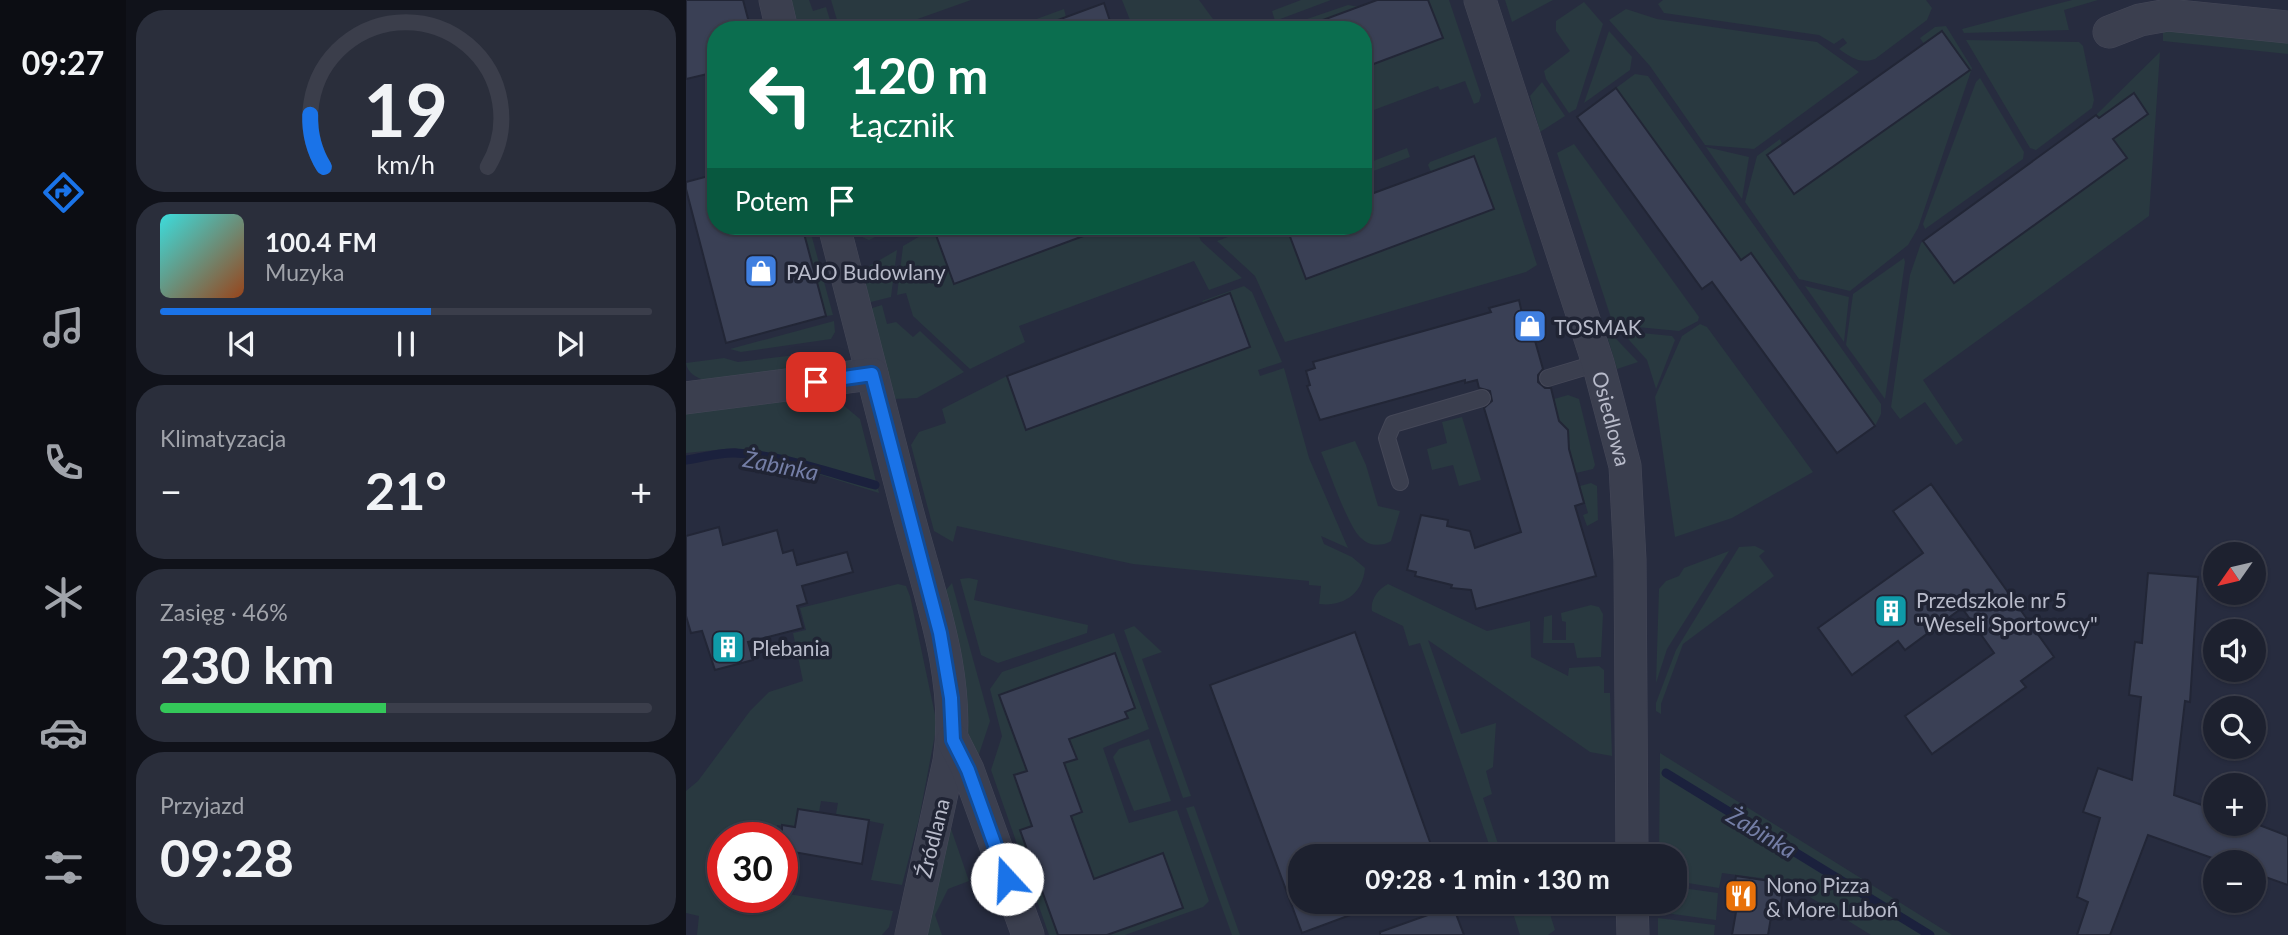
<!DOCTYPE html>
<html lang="pl">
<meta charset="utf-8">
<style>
:root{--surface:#1d212f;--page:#2a2e3b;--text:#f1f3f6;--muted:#a0a3aa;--line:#3b3e4b;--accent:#1a73e8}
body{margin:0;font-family:Lato,sans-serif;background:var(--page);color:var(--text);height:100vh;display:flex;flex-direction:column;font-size:26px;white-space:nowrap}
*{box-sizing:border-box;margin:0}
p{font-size:23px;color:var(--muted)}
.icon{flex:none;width:38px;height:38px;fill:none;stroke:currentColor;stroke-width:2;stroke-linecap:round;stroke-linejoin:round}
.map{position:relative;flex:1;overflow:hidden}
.details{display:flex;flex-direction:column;gap:10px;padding:10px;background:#10121a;width:560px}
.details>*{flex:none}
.banner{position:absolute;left:21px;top:21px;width:665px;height:214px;border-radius:28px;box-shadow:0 2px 5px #0004,0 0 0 2px var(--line);background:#0b6e4f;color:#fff;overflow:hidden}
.needle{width:46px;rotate:236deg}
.fabs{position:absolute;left:1517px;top:542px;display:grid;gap:14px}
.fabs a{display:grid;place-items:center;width:63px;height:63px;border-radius:50%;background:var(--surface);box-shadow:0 2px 5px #0004,0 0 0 2px var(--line);font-size:35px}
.speed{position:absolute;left:21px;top:822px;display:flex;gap:14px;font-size:35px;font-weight:700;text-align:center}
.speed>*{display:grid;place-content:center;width:91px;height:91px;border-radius:50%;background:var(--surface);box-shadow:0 2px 5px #0004,0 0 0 2px var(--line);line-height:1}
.speed .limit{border:10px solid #d22;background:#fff;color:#111}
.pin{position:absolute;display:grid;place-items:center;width:60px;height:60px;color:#fff;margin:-30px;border-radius:14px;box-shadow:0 4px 10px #0006}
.me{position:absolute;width:77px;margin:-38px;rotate:340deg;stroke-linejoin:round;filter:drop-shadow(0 0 5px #0008)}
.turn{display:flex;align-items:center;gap:24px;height:147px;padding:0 28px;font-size:32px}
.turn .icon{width:91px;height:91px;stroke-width:2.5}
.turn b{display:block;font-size:49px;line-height:60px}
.then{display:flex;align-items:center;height:66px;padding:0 28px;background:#0003;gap:14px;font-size:26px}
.big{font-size:52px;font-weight:700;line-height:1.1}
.details .tile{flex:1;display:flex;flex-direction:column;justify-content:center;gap:10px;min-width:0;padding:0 24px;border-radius:28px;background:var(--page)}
.details .dial{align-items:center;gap:0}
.dial svg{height:182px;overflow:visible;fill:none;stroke:var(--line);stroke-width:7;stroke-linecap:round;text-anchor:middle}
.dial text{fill:var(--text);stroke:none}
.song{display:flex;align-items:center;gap:21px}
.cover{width:84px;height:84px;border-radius:10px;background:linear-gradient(135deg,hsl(180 70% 55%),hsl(20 70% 35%))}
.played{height:7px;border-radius:4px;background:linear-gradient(90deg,var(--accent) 55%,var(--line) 55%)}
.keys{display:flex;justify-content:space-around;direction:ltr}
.heat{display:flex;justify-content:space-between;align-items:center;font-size:38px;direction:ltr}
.charge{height:10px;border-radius:5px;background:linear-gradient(90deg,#34c759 46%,var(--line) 0)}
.trip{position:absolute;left:602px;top:844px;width:399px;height:70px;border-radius:28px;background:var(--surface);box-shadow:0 2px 5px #0004,0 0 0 2px var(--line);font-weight:700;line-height:70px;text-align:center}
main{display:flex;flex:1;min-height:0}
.tabs{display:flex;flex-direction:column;width:126px;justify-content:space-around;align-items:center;background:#0c0d13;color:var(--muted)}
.tabs .icon{width:49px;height:49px}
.tabs .active{color:var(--accent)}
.tabs b{font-size:32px;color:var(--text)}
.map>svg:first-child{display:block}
.green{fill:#293940}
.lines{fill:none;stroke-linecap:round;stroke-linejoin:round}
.stream{stroke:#1b213d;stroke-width:9}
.building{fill:#3a4055;stroke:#222636;stroke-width:2}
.service-casing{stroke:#454858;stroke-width:18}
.minor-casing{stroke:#454858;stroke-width:33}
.service{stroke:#3b3f4f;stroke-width:16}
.minor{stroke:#3b3f4f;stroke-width:32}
.route-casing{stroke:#114b97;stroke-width:18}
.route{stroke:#1a73e8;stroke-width:12}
.labels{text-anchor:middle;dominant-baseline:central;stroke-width:7;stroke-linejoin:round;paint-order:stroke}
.poi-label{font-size:21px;fill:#b8bbca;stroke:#202434;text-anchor:start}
.street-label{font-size:21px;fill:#b8bbca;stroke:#202434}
.water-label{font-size:23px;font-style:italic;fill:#747ea6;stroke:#202434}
</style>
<main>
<nav class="tabs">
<b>09:27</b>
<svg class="icon active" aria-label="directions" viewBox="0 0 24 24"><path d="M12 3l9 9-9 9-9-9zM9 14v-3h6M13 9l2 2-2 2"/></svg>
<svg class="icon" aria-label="music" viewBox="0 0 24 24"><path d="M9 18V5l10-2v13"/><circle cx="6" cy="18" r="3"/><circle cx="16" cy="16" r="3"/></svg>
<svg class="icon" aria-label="phone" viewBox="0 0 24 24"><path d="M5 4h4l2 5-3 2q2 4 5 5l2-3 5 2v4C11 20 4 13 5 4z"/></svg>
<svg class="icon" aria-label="climate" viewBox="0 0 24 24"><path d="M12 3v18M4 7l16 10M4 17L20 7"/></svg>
<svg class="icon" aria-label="car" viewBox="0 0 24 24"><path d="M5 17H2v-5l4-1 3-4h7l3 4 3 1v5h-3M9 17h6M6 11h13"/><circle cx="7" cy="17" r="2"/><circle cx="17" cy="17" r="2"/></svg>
<svg class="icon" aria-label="filters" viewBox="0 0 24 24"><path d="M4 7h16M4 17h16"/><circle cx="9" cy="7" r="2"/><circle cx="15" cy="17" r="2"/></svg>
</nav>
<section class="details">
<div class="tile dial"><svg viewBox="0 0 100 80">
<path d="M14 69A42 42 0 1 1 86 69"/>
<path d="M14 69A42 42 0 0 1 8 46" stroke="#1a73e8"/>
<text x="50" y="56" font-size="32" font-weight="700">19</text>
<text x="50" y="72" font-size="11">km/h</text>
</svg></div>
<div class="tile">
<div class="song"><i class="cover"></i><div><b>100.4 FM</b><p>Muzyka</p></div></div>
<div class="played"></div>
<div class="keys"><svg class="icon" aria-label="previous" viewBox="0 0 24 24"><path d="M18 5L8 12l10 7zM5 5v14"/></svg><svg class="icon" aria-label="pause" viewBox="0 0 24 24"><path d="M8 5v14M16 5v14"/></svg><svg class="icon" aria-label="next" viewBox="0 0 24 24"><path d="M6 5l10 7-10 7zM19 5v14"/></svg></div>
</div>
<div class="tile"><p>Klimatyzacja</p>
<div class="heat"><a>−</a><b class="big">21°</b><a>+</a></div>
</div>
<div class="tile"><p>Zasięg · 46%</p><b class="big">230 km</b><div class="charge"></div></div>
<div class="tile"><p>Przyjazd</p><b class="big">09:28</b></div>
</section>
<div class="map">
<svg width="1602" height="935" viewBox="0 0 1602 935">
<rect width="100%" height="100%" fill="#272c3f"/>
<g class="green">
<polygon points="102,0 123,0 127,11 140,7 147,30 110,30"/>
<polygon points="145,0 285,0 226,21 222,30 154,30"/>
<polygon points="436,0 513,0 535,30 448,30"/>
<polygon points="615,0 645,0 589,21 586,11"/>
<polygon points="742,0 763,0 795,95 793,102 788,104 779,81 754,90 752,86 677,114 677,68 756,38"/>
<polygon points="819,0 867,0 826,22"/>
<path d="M977,0H1240L1246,8L1241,20L1189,59C1174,64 1166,58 1153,49L1161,43L1157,38L1148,44L1133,35L978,13L972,4Z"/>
<polygon points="1386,0 1412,0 1378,10 1383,30 1278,33 1276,29"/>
<polygon points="898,2 917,24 890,109 883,113 860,79 858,71 884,51 870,31 870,21"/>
<polygon points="662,5 673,7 615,28 621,19"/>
<polygon points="378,9 380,17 343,30 320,30"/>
<polygon points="940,9 971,19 1131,42 1173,72 1068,149 1019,145 964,66 923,20"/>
<polygon points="1260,26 1286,68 1232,228 1222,245 1164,291 1113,279 1059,202 1071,156 1094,139 1096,144 1081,155 1108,194 1283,70 1256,31 1238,44 1234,38 1249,27"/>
<polygon points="1477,28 1602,41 1602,54 1477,41"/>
<polygon points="923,31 946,57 944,70 898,103"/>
<polygon points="1280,40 1393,42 1397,46 1408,100 1406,108 1350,150 1344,148"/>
<polygon points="1474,52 1463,216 1237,380 1277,440 1270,445 1239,402 1214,419 1205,407 1224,275 1235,243 1237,241 1268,283 1441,158 1410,115"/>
<polygon points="949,74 962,76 1195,404 1195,414 1189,426 1065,254 1055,260 930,88"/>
<polygon points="1294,78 1338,152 1337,159 1239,229 1237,224 1290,82"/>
<polygon points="856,82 879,116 854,132 844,96"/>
<polygon points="810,137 851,265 840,272 599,342 569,276 531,241 572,226 601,226 620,278 808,208 788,156 745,172 742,165 744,162"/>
<polygon points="888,144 1013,317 1012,321 993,331 930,325 926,321 871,153"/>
<polygon points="1020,147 1063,157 1056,199"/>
<polygon points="721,148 724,157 677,175 677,165"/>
<polygon points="116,226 123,226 147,315 140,316"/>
<polygon points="161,226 211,226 183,240 167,233"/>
<polygon points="426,226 509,226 515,241 556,278 523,290 508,261 333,326 339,342 284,369 227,316 220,293 211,295 217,246 248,228 268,284"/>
<polygon points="211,250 205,297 181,303 173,272"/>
<polygon points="1218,258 1219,262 1199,399 1160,345 1167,294"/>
<path d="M558,286L566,292L596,362L572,370L574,376L598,368L623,458L662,548L635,536L638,544L666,557L679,568C677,594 657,607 633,604L635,586L623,585V581L447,564L271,526L267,542L248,531L225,445L233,432L260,423L256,409L321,376L341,430L564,347L516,301Z"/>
<polygon points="1119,286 1163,297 1158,342"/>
<polygon points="196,305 201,324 210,322 227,337 234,331 278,372 231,398 208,399 183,309"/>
<polygon points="148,321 149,332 145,339 55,352 44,349"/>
<polygon points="1014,324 1021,327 1127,472 1046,518 989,537 969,397 996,336"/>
<polygon points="918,326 952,362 931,369"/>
<polygon points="935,331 986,336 989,340 970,389 961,360"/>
<path d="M127,353L130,369L20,381C11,378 1,373 0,363L38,358L52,362Z"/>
<polygon points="882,395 893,399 909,465 907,469 890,473 883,449 882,430 873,421 868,399"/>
<polygon points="133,397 135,405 156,404 174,419 193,493 49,448 0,453 0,414"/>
<polygon points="776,417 795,480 773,486 767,465 746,470 741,449 761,443 756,422"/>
<path d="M669,441L680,465L692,506L714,511L705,541C695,547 683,546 675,538C662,527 643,470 635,452Z"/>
<polygon points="905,483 911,486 912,520 901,526 897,515 902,513 894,486"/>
<polygon points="1069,546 1079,551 1073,556 1088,576 997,644 975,704 975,714 970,711 970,703 990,650 1053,547"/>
<polygon points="1043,551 981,649 970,683 973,589 980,581 993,576 998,568"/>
<polygon points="283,578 292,580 288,600 402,625 401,633 312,663 295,655 274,579"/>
<polygon points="266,583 304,721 291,760 279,727 260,590"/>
<polygon points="212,584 220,586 224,596 251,724 233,819 216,885 185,880 198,824 150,814 152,803 135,801 133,812 112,809 109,827 91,825 88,838 37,838 37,898 55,898 55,902 73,905 75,898 96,898 96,893 207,911 203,927 196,935 11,935 13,916 0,913 0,791 12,781 64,711 83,692 117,681 107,633 120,630 114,608"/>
<path d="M702,584L801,631L844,621L845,657L882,676L883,668L913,666L918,670V693H924L926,756L904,752L742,640L775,734L810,723L807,767L800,771L806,794L797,798L816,856H807L734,643L723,646L717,626L686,611C684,600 692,589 702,584Z"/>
<polygon points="905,605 913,607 917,614 915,657 891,658 888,643 857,643 858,617 866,615 866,640 880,640 880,622 876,621 875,613"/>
<polygon points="448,626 476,652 456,659 505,796 497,798 438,630"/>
<polygon points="428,633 463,729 417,748 443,823 491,810 523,901 517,907 439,935 363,935 305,770 316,736 304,689 316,672"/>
<polygon points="463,739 485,801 448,811 427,757 433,749"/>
<polygon points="974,753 1266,935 1185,935 1098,881 1036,873 1033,888 989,881 989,856 973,856"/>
<polygon points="508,806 554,935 546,935 500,808"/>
<polygon points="262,820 283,881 262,889 249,915 256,935 240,935"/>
<polygon points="989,887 1032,893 1030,920 973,912 973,901 989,901"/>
<polygon points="823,901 832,901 833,905 860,901 869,930 862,935 834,935"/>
<polygon points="972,918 1029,925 1028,935 972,935"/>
</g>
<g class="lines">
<g class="stream">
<path d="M0,460C17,458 32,452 49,453C96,455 144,473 189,485"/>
<polyline points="980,773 1244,935"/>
</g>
</g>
<g class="building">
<polygon points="0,0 57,0 65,30 30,30 30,72 0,79"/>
<polygon points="691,0 742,0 757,38 677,68 677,30 618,30 618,27"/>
<polygon points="418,3 427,30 353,30 353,27"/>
<polygon points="1256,31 1284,70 1108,194 1081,155"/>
<polygon points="930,88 1055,260 1065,253 1189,426 1151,453 1026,282 1016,289 891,117"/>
<polygon points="1448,93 1462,114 1427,139 1441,158 1268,283 1237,241 1410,115 1413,118"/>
<polygon points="788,156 808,209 620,279 600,226 677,226 677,197"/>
<polygon points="30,174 30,226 116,226 140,316 40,343 0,189 0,182"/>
<polygon points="275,226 419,226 419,228 268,284 250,235"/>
<polygon points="544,293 564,347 340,430 321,376"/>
<polygon points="833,300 837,318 842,316 857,369 852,375 852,382 859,388 865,388 873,421 882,430 883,449 898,503 889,506 910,576 790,609 785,590 765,588 766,585 729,576 730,572 721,570 735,515 762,520 761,526 784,531 789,548 835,532 798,408 806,401 804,391 793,388 791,380 779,383 779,380 634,420 621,386 624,385 620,371 629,368 627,362 805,312 803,308"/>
<polygon points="1245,484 1368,657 1335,681 1340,687 1246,754 1219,716 1308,653 1276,608 1219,650 1212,641 1166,675 1132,628 1237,553 1207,511"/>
<polygon points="33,527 37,545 91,530 97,553 107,550 111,565 161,552 167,572 116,586 121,603 111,606 117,628 62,642 67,660 29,670 16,631 5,633 0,616 0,536"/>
<polygon points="1462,573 1512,577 1504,702 1499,701 1488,795 1530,810 1530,824 1568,823 1602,836 1602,885 1568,873 1568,863 1540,863 1462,835 1424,935 1391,935 1402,902 1391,897 1414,818 1397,812 1412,768 1446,780 1455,697 1443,695 1449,642 1456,643"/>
<polygon points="669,632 749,856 614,856 614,901 693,901 694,904 616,933 524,685"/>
<polygon points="429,653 449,708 439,712 442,718 383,739 391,759 378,763 396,812 385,816 408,879 477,853 497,908 421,935 372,935 334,830 346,826 328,775 341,771 313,695"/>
<polygon points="112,809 183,820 176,864 96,850 96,825 109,827"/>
<polygon points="1050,876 1098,883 1093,918 1085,917 1082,935 1046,935 1050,912 1044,911"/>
<polygon points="767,906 778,935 694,935 694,932"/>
</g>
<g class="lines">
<defs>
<g id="service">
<polyline points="862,378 912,363"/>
<polyline points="714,482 701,438 707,424 796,398"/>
</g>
<g id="minor">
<polyline points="89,0 96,30"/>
<path id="s1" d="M794,0L912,363L939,466L944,560L946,856"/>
<polyline points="1423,32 1454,20 1482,15 1602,27"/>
<path d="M148,226C172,320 196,415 221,510C242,591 276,677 263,761L225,935"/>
<polyline points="0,398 186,374"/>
<polyline points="267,740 282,770 342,935"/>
<polyline points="946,901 947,935"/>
</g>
</defs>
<use href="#service" class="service-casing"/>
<use href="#minor" class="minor-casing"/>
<use href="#service" class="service"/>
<use href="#minor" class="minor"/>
</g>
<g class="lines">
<defs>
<polyline id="route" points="130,382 186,374 254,633 265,698 267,740 282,770 321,879"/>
</defs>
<use href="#route" class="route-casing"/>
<use href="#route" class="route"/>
</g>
<defs>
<symbol id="shop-square" viewBox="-11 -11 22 22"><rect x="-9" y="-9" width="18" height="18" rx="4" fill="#3f7fe0" stroke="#202434"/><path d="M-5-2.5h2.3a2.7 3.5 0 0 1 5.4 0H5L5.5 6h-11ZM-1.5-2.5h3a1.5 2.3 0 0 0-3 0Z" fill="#fff"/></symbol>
<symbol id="building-square" viewBox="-11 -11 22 22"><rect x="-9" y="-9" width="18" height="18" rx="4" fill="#0f9aa8" stroke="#202434"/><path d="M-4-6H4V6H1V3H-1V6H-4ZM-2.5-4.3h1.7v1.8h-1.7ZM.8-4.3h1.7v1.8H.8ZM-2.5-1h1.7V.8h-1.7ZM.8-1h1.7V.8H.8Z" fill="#fff"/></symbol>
<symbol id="restaurant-square" viewBox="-11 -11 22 22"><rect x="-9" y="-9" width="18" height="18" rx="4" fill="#e8710a" stroke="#202434"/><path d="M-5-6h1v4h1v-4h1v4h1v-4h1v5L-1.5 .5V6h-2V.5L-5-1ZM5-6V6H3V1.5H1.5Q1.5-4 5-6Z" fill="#fff"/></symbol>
</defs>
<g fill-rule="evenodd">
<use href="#shop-square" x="56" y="252" width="38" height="38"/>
<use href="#shop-square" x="825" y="307" width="38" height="38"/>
<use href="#building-square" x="1186" y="592" width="38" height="38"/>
<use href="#building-square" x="23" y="628" width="38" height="38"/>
<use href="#restaurant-square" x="1036" y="877" width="38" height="38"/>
</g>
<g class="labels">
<g class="poi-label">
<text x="100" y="271">PAJO Budowlany</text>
<text x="868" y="326">TOSMAK</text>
<text x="1230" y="599">Przedszkole nr 5<tspan x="1230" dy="24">"Weseli Sportowcy"</tspan></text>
<text x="66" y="647">Plebania</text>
<text x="1080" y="884">Nono Pizza<tspan x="1080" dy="24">&amp; More Luboń</tspan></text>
</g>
<g class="street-label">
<text stroke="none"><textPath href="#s1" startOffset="439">Osiedlowa</textPath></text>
<text transform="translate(246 838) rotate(-76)">Źródlana</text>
</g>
<g class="water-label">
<text transform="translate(95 465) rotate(11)">Żabinka</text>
<text transform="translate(1076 832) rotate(31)">Żabinka</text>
</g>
</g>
</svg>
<div class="fabs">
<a><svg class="needle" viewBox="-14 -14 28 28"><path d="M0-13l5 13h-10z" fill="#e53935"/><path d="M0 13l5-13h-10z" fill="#a0a3aa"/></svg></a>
<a><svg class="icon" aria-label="sound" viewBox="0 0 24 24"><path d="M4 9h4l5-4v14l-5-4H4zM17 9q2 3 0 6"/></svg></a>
<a><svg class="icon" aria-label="search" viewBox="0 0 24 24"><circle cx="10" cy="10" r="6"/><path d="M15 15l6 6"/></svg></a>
<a>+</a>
<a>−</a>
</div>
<div class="speed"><div class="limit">30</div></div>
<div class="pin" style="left:130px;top:382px;background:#d93025"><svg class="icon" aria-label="arrive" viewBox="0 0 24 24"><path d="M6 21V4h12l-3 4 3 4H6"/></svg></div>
<svg class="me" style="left:321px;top:879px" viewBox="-20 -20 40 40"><circle r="19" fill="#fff"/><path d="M0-13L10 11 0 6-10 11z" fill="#1a73e8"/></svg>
<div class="trip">09:28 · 1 min · 130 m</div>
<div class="banner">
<div class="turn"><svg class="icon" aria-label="left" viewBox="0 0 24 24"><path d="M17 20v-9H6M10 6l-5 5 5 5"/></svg><div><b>120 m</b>Łącznik</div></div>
<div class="then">Potem<svg class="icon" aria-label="arrive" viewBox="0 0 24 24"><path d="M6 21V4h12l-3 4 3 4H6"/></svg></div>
</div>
</div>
</main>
